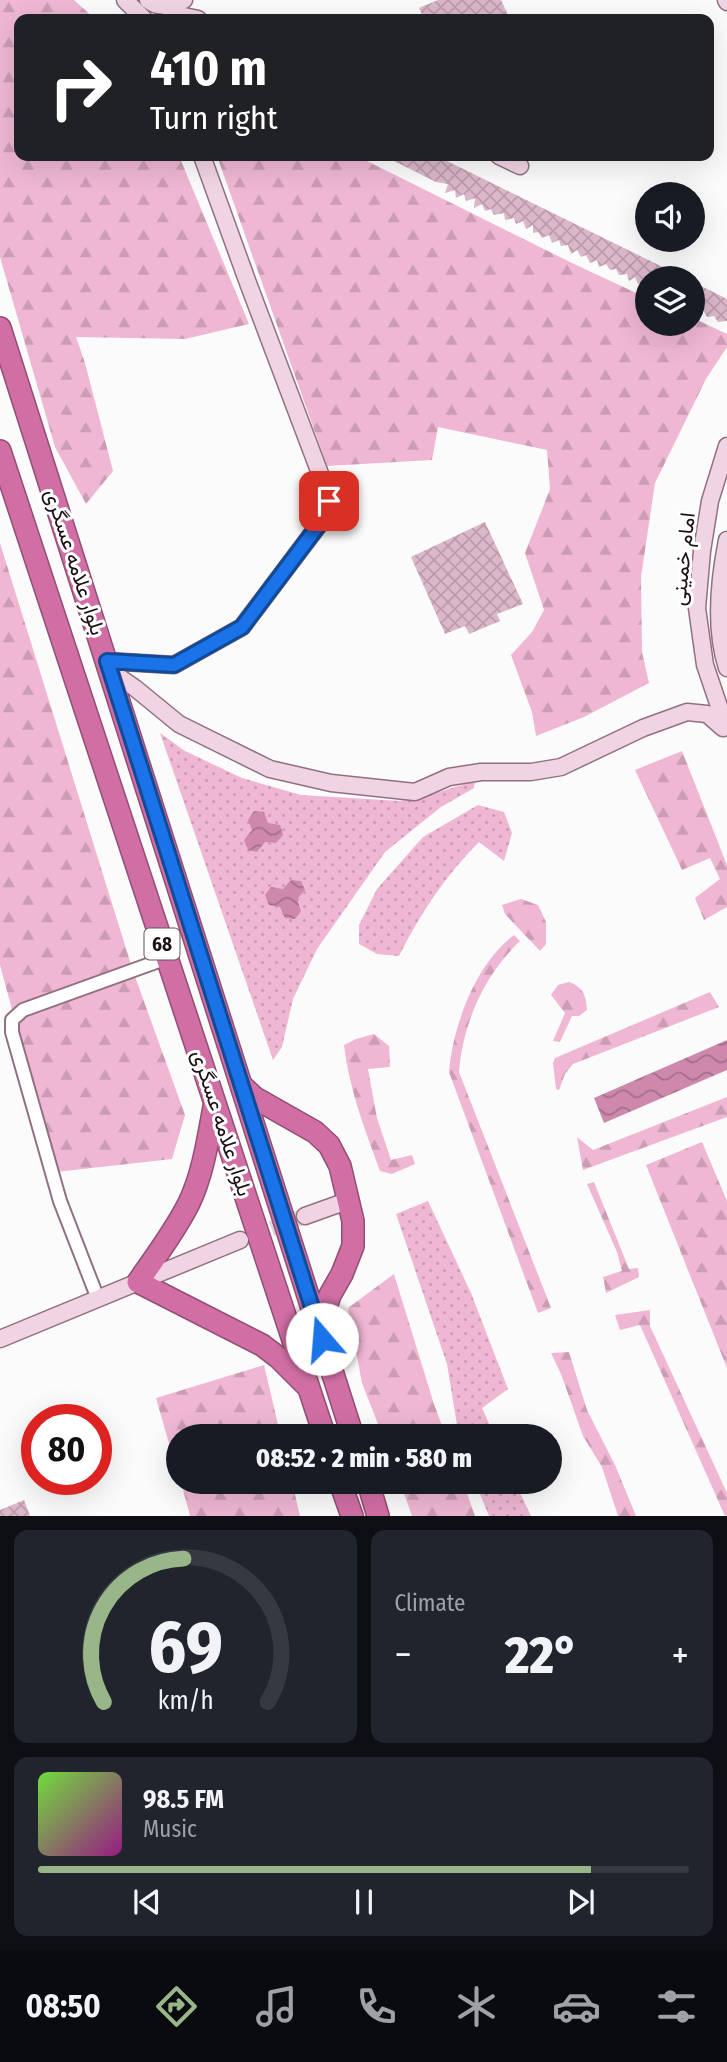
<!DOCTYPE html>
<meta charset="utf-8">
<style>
:root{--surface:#171b24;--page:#20242c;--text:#f1f3f6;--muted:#9ea1a6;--line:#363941;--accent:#98b687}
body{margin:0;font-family:"Fira Sans Condensed",Vazirmatn,sans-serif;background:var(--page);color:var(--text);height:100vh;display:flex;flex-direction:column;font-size:26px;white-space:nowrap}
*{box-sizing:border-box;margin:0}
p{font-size:23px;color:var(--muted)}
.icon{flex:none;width:38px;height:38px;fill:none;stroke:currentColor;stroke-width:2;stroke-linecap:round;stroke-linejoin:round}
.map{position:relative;height:1516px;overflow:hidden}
.panel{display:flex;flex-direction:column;gap:14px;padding:14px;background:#0d0f14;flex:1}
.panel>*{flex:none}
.top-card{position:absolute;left:14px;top:14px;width:700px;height:147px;border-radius:14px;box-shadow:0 7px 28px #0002;background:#202124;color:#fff;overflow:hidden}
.tools{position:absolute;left:635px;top:182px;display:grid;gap:14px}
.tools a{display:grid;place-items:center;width:70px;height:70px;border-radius:50%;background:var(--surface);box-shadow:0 7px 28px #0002;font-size:35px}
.speed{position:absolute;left:21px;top:1404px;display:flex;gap:14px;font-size:35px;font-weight:700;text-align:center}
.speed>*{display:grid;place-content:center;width:91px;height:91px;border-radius:50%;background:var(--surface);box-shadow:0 7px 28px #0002;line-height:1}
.speed .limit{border:10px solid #d22;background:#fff;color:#111}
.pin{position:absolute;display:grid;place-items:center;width:60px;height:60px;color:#fff;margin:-30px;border-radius:14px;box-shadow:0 4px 10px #0006}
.me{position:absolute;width:77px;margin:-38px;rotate:342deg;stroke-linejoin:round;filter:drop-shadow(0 0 5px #0008)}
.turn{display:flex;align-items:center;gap:24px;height:147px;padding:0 21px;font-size:32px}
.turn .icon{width:91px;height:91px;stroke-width:2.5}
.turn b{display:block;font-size:49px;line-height:60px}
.big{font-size:52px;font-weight:800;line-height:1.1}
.panel .card{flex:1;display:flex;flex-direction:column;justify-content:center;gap:10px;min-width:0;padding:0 24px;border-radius:14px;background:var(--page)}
.panel .dial{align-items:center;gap:0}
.dial svg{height:182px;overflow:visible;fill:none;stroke:var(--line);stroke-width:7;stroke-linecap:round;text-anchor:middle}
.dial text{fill:var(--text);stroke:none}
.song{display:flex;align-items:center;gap:21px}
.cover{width:84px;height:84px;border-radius:10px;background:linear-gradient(135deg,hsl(100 70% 55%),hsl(310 70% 35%))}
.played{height:7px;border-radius:4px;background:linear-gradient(90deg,var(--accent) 85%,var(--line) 85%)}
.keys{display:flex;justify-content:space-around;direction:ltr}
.heat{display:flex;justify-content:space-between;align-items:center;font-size:38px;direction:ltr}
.panel .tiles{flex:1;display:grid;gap:14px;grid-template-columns:1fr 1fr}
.card:last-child{grid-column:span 2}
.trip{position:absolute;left:166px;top:1424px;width:396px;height:70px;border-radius:35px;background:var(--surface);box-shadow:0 7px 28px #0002;font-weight:800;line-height:70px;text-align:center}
.tabs{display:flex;height:112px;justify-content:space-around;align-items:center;background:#090b0e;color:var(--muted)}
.tabs .icon{width:49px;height:49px}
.tabs .selected{color:var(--accent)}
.tabs b{font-size:32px;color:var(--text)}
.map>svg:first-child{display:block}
.forest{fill:url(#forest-firs)}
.park{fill:url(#park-dots)}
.water{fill:url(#water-waves)}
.building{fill:url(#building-cross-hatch)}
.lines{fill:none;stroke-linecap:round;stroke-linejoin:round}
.secondary-tunnel{stroke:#dad8d9;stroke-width:16;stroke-dasharray:16 8;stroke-linecap:butt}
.street-casing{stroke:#917081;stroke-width:16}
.secondary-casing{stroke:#917081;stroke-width:19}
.highway-casing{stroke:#924e73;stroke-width:24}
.street{stroke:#fff;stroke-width:12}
.secondary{stroke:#f1d4e4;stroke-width:16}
.highway{stroke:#d16fa5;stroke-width:21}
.route-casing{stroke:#114b97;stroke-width:18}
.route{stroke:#1a73e8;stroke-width:12}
.labels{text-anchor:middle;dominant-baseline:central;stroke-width:6;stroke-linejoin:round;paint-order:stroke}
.shield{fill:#fff;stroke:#61585d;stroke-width:2}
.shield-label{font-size:19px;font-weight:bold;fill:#1d1017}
.street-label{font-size:21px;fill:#1d1017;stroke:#fff}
</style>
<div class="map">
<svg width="727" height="1516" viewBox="0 0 727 1516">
<defs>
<pattern id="forest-firs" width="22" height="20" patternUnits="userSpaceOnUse" patternTransform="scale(1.75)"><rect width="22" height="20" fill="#efb7d3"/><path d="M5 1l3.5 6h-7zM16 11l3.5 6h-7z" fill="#cc9cb4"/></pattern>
<pattern id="park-dots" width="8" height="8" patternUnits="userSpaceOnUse" patternTransform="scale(1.75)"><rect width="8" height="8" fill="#efb7d3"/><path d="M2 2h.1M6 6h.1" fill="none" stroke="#cc9cb4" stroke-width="1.8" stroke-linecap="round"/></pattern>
<pattern id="water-waves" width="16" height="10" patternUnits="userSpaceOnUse" patternTransform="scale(1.75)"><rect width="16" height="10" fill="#cd88ac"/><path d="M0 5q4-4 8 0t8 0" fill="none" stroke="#a66e8b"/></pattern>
<pattern id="building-cross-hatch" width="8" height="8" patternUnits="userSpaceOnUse" patternTransform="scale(1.75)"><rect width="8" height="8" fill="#dbb7c9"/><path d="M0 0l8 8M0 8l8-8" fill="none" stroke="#bc9cac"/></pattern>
</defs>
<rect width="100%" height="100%" fill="#fbfbfb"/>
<g class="forest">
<polygon points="0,0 74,0 95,19 19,19 19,156 179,156 249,324 185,339 76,337 85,363 113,471 86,504 55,447 0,257"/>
<polygon points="217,156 357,156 574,264 647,298 648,324 693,324 693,318 727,334 727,347 706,379 655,483 641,577 642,652 649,683 584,717 536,736 532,712 511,655 532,632 544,610 525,553 550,489 547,450 438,427 432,460 327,466"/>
<polygon points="0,543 133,971 185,1115 172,1159 56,1172 0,965"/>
<polygon points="682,751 727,865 727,907 704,920 695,898 720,879 710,858 682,870 635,770"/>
<polygon points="521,899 538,905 546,922 546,944 540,951 505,914 502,905"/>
<path d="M514,935L520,941C484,975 463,1023 459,1072L551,1308L538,1313L449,1072C453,1026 475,964 514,935Z"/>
<path d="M569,982C583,987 586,995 587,1010L579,1016H572L560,1042L553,1041L565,1013L551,995L558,985Z"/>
<polygon points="710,992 719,1007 573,1064 565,1074 559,1090 556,1089 553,1063 555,1058"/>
<path d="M374,1034L389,1046L390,1067L368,1069L377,1118L391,1160L412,1155L415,1164L392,1174L380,1171C365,1130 349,1089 344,1045L356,1039Z"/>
<polygon points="727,1097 727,1117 583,1170 577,1137 593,1150"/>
<polygon points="702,1142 727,1201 727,1368 646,1165"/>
<polygon points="594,1182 629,1269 638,1268 639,1277 606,1293 603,1277 622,1271 617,1252 587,1184"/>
<polygon points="394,1274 433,1401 446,1437 383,1437 362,1383 348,1308"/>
<polygon points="650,1310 650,1326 727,1493 727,1515 725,1516 640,1325 620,1330 615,1315"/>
<polygon points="569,1352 587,1410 615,1465 636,1516 618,1516 602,1467 583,1436 561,1374 551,1353"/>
<polygon points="264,1365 281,1437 178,1437 178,1475 156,1398"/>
<polygon points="181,1482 292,1482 300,1516 190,1516"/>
<polygon points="400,1482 463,1482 475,1516 412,1516"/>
</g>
<g class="park">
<polygon points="160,733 185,751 242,778 301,795 400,801 432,794 475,781 474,788 441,807 385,852 317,949 293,999 282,1047 273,1060"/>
<path d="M478,805L504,812L512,833L504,861L479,842C445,876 420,914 399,956L377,954L359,944V925L377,889L423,837Z"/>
<polygon points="428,1201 471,1293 508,1389 482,1408 495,1437 459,1437 447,1364 396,1214"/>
<polygon points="475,1482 515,1482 531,1516 489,1516"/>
</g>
<g class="water">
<polygon points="254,811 264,812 268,823 280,825 283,835 276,843 265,842 257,852 248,850 244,840 252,830 248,820"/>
<polygon points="291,880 301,881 305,890 297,899 301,911 295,919 285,918 280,907 269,905 265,895 271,887 283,889"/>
<polygon points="727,1040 727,1070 604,1123 594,1098"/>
</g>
<g class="building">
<polygon points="438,0 501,0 510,19 424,19 419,8"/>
<polygon points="384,156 437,156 685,278 648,278 648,282 638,284 635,277 629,281 627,274 619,275 616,269 610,270 606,264 599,267 597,260 590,263 586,255 581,257 577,250 571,254 568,245 561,246 559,240 552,243 549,235 542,238 538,232 533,233 533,225 526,229 523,221 516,224 514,218 505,220 504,213 494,215 491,209 485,211 482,204 474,208 475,198 466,201 464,194 456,198 455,190 445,193 448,184 436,182"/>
<polygon points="693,282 727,299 727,321 718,322 714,316 707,317 704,311 698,313 693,304"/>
<polygon points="485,522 523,604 497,614 500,621 469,634 465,626 445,634 411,557"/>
<polygon points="24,1500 30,1516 0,1516 0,1510"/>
</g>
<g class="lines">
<polyline class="secondary-tunnel" points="249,1237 305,1216"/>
<defs>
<polyline id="street" points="98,1299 60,1201 12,1032 12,1020 23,1010 167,958"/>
<g id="secondary">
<polyline points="125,0 144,19"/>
<path d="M148,0C158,9 173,5 184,0"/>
<polyline points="726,0 727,2"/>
<polyline points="168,19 184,16 198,19"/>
<polyline points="499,156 520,166"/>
<path d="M727,540C719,580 714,628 727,668"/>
<polyline points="106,661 174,665 242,627 327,514 329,501 327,492 248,283 202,156"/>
<polyline points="109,670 135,688 179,724 270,769 331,783 415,792 449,777 481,772 531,772 561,767 643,728 687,712 707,714 723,728"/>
<polyline points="723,718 705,665 697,608 702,551 710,501 727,446"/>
<polyline points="305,1216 347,1201"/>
<polyline points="0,1339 240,1240"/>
</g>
<g id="highway">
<polyline points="0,328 353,1437"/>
<polyline points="0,451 325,1437"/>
<polyline points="242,1086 255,1098 315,1132 329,1145 340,1166 353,1221 353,1246 342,1274 330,1295 326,1308 323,1334"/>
<path d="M214,1107C208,1139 203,1174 189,1203C175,1231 156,1256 138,1282L262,1345L279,1358L305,1384"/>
<polyline points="340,1482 352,1516"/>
<polyline points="368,1482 378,1516"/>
</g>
</defs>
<use href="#street" class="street-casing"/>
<use href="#secondary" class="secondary-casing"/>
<use href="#highway" class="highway-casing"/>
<use href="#street" class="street"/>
<use href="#secondary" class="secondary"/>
<use href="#highway" class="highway"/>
</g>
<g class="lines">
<defs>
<polyline id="route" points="322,1339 107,661 174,665 242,627 327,514 329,501"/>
</defs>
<use href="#route" class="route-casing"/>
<use href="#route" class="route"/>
</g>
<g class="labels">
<rect class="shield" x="144.5" y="928.5" width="35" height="31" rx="5"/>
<g class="shield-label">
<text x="162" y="944">68</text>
</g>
<g class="street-label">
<text transform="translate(683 559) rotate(-84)">امام خمینی</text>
<text transform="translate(75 562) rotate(72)">بلوار علامه عسگری</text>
<text transform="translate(222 1123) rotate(72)">بلوار علامه عسگری</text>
</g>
</g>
</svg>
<div class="tools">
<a><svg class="icon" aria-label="sound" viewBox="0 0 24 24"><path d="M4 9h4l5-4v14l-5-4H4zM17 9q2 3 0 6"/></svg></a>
<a><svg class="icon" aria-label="layers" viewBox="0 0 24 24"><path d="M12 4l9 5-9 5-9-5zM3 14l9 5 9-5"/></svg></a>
</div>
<div class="speed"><div class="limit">80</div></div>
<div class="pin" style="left:329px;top:501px;background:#d93025"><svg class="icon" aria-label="arrive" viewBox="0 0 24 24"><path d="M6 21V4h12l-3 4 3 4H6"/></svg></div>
<svg class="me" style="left:322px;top:1339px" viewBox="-20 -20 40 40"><circle r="19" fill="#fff"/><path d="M0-13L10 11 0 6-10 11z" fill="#1a73e8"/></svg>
<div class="trip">08:52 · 2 min · 580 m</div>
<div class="top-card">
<div class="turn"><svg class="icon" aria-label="right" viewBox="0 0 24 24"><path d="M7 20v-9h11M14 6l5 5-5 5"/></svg><div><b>410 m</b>Turn right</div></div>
</div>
</div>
<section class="panel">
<div class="tiles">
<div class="card dial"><svg viewBox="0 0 100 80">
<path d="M14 69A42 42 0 1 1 86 69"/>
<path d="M14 69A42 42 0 0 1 49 6" stroke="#98b687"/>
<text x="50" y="56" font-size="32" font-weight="700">69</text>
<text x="50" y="72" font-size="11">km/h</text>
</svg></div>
<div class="card"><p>Climate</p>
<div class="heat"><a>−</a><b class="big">22°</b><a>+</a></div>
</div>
<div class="card">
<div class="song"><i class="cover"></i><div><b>98.5 FM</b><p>Music</p></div></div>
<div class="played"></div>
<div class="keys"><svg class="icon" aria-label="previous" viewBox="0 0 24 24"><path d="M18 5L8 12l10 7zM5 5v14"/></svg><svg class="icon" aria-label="pause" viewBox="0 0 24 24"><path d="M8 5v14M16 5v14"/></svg><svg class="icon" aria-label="next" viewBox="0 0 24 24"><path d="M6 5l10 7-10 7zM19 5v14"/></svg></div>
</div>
</div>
</section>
<nav class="tabs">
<b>08:50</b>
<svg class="icon selected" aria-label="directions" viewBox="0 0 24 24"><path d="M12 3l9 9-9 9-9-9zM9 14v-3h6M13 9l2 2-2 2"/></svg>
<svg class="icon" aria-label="music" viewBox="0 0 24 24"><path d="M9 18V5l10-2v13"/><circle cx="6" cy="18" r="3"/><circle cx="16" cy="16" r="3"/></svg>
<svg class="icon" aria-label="phone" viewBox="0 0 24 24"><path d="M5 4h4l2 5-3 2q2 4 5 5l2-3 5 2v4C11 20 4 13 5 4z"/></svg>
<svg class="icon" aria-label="climate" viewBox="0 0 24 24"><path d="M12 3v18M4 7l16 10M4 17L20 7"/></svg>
<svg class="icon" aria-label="car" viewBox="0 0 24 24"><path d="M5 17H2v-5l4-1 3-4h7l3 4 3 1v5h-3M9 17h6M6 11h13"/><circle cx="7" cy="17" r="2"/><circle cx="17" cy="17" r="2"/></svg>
<svg class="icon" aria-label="filters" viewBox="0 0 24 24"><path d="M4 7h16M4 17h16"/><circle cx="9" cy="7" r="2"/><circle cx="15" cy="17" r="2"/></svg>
</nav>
